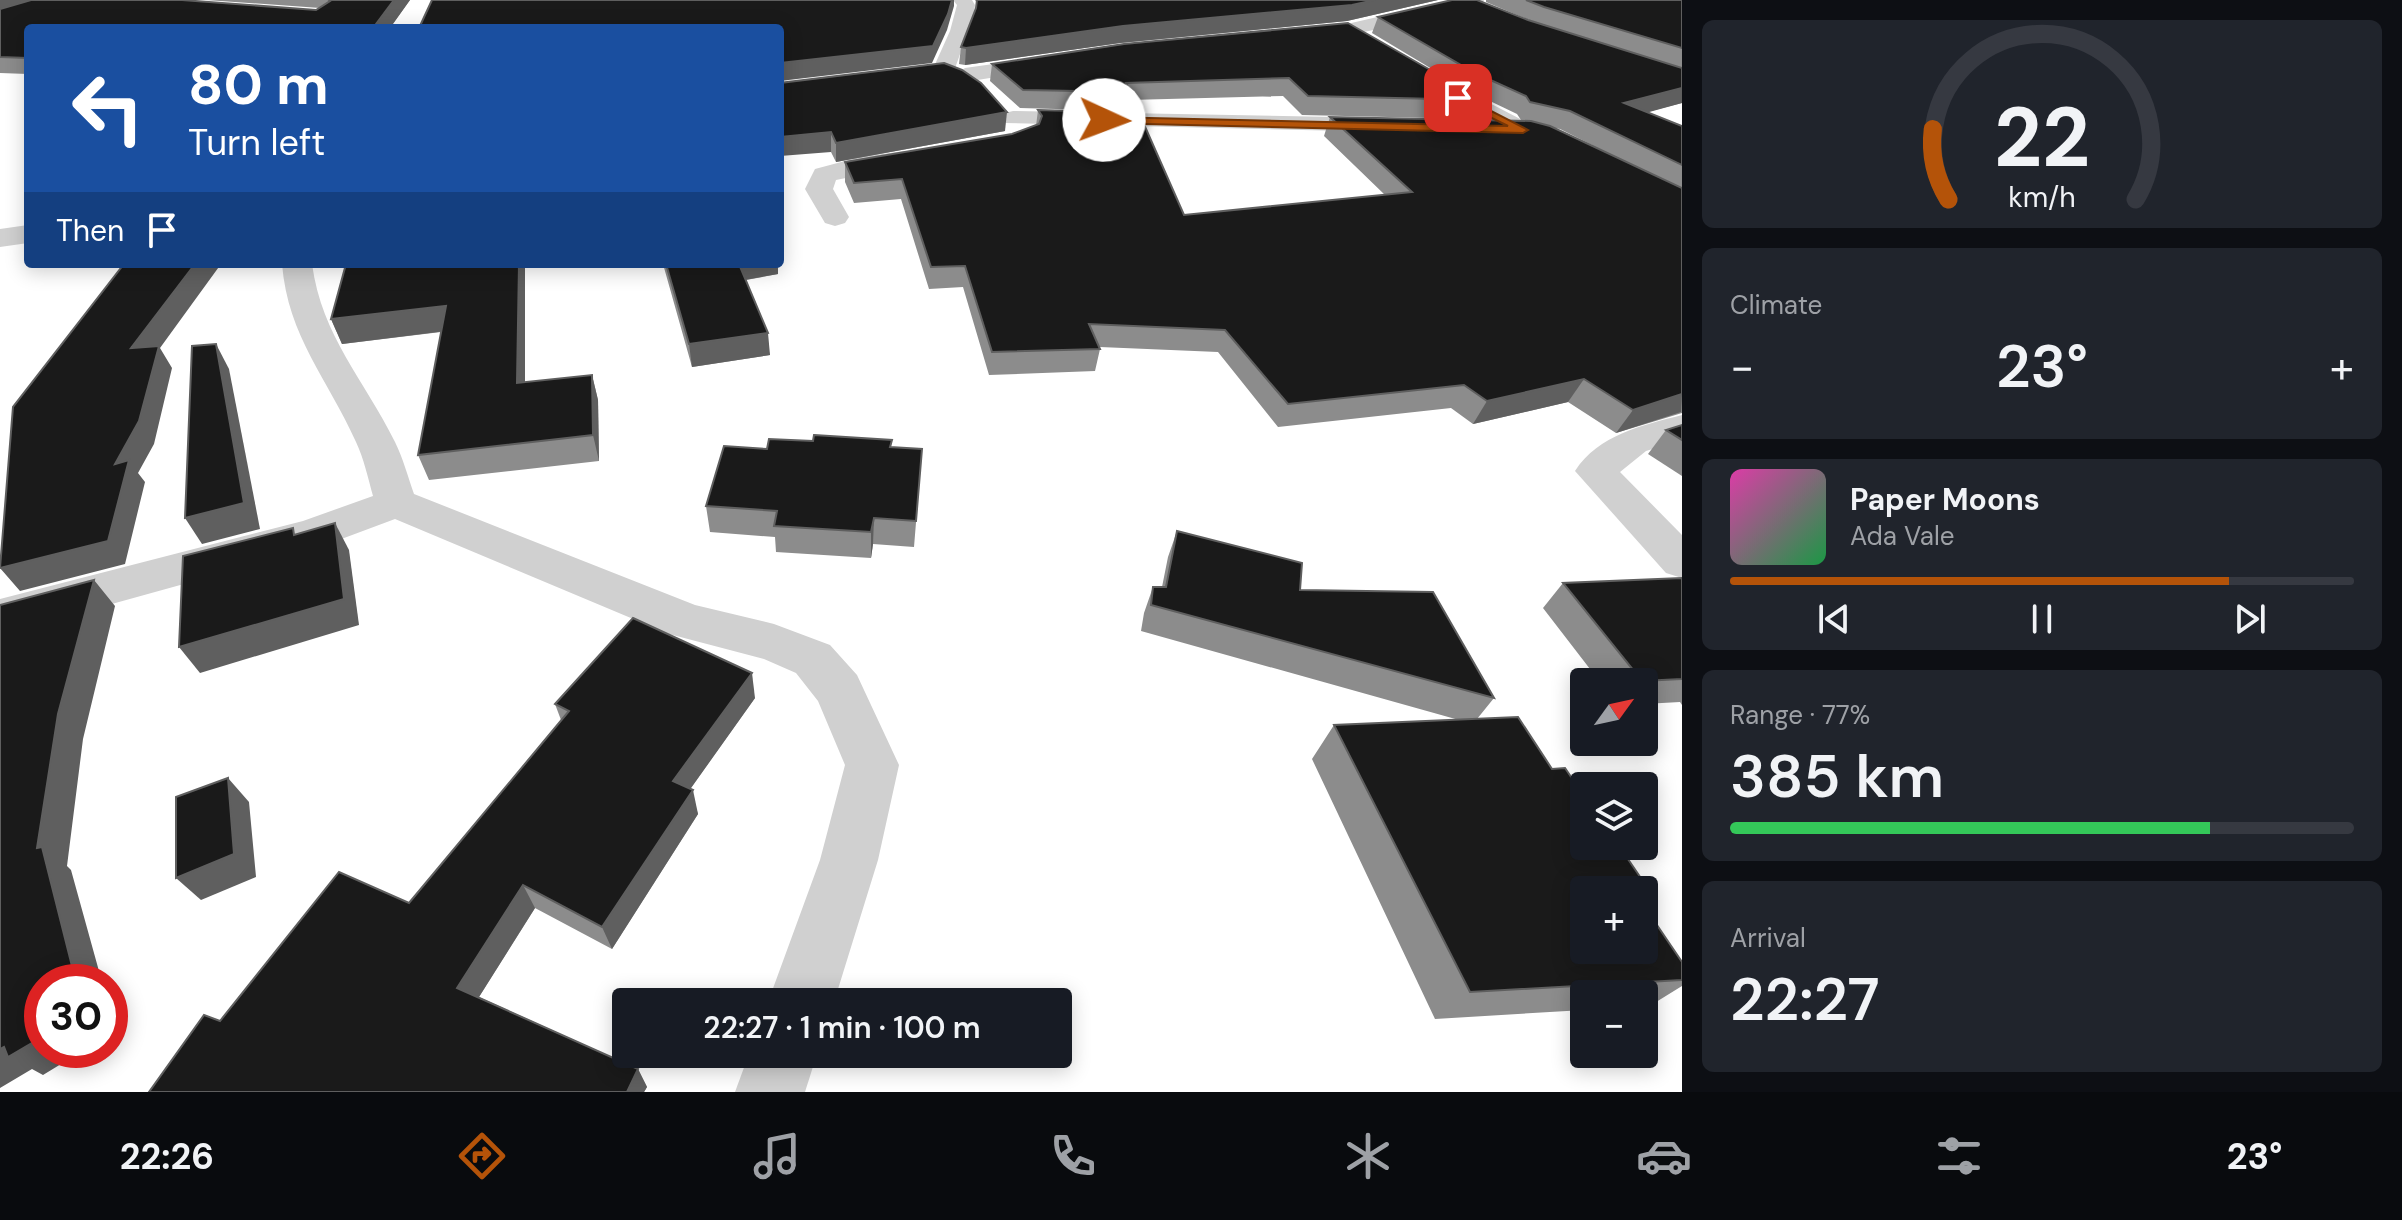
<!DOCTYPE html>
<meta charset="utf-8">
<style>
:root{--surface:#171b24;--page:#20242c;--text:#f1f3f6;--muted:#9ea1a6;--line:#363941;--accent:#b45309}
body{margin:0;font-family:"DM Sans",sans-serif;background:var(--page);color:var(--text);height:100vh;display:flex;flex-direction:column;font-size:30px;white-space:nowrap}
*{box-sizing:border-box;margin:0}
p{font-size:26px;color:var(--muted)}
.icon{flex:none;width:44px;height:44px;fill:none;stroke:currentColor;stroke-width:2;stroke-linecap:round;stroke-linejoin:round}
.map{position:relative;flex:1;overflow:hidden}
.side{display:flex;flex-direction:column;gap:20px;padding:20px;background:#0d0f14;width:720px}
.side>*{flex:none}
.top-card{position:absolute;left:24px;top:24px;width:760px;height:244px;border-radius:8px;box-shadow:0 4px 20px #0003;background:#1a4fa0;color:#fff;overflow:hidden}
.needle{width:52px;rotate:57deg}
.controls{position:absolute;left:1570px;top:668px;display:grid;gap:16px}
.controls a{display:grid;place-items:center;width:88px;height:88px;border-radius:8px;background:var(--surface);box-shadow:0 4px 20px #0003;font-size:40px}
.speed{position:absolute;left:24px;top:964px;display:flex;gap:16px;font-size:40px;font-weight:700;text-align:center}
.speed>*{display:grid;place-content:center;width:104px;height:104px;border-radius:50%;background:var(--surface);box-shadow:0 4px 20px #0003;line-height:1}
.speed .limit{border:12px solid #d22;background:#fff;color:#111}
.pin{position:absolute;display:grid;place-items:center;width:68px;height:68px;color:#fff;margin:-34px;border-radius:16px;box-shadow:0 4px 12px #0006}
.me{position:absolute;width:88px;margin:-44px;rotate:92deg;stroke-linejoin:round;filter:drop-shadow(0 0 6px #0008)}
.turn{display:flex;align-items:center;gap:28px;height:168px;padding:0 32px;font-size:36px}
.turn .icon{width:104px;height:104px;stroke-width:2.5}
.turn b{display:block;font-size:56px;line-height:68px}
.then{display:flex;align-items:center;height:76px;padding:0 32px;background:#0003;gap:16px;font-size:30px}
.big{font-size:60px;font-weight:600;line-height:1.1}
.side .widget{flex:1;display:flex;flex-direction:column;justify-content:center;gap:12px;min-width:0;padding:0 28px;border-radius:12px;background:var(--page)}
.side .dial{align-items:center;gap:0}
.dial svg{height:208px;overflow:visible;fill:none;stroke:var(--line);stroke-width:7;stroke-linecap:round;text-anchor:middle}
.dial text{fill:var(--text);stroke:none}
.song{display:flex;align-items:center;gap:24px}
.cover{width:96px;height:96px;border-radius:12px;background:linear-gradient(135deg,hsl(320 70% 55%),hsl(140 70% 35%))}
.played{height:8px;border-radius:4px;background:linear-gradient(90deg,var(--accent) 80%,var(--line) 80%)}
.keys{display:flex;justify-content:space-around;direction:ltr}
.heat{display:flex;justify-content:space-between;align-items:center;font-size:44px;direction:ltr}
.charge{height:12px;border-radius:6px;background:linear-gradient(90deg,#34c759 77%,var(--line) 0)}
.trip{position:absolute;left:612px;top:988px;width:460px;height:80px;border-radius:8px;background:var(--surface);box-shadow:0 4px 20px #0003;font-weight:600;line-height:80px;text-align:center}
.menu{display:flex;height:128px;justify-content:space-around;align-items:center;background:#090b0e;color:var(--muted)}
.menu .icon{width:56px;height:56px}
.menu .current{color:var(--accent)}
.menu b{font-size:36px;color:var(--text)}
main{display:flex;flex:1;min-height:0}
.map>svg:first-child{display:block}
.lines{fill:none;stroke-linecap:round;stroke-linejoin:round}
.street{fill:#d0d0d0;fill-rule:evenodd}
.wall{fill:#8c8c8c;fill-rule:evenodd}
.shaded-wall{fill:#5f5f5f}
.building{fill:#1a1a1a;stroke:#5f5f5f;stroke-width:2}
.route{fill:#b45309;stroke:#753606;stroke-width:2}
</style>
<main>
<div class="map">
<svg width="1682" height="1092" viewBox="0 0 1682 1092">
<rect width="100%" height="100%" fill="#fff"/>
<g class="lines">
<g class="street">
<polygon points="953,0 972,0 975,5 974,15 954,71 943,78 932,71 950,31 957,5"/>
<path d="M1451,0H1484L1482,4C1452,11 1304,53 1287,34L1297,28L1347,24Z"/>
<polygon points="1050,56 1061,62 1058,67 965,82 954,75 965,68"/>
<polygon points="1428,71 1532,125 1535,130 1532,135 1514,135 1450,103 1417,78"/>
<polygon points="1013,111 1387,118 1396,120 1399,125 1396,130 1387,132 1005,123 1001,118 1005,113"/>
<polygon points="905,151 914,154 918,159 914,164 836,180 833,189 849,217 845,223 835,226 825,223 805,189 815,169 860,157"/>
<polygon points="28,225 28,243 0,247 0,229"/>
<path d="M282,264H312C322,337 364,379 395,442C403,458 408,477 414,494L695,605L774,624L830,645L857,675L899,765L878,860L834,1002H768L820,860L845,765L818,701L796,673L764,659L669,634L395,519L328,544L0,635V599L303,521L373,496C368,478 364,459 356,442C328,379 288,337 282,264Z"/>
<path d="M1682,415V440L1646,451L1620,472L1682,535V578L1666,573L1575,471C1598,435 1643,425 1682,415Z"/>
<polygon points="749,1054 817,1054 805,1092 735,1092"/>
</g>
</g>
<g class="wall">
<polygon points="0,0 316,10 320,8 206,0 410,0 390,28 28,28 28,74 0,73"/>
<polygon points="975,0 1438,0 1347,21 1120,43 965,65 959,64 961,47 976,8 977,3"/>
<path d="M1486,0H1682V103L1647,112L1682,126V413L1616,433L1568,402L1473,424L1451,408L1278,427L1218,352L1100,347V349L1095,371L989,375L963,287L929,289L901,199L854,203L845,182V162L1012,134L1036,126L1038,110L1184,215L1385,195L1324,136L1330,117L1521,120L1517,114L1467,90L1372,33L1378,17L1534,22L1486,2ZM1555,128L1560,129L1592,145Z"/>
<polygon points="1124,44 1483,100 1475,119 1302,115 1283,96 1129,100 1127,111 1020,108 990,81 992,64"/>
<polygon points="780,83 1005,131 836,162 831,152"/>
<polygon points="346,264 525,264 525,382 592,375 598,400 599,461 429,480 418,455 441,332 342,344 331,319"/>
<polygon points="663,264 778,264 778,274 746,280 770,355 692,367"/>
<polygon points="1682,425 1682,476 1648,454 1666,430"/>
<polygon points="892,440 891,447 922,449 914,547 873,544 871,558 776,552 775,537 710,532 706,506 767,449 813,441"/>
<polygon points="1177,531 1300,590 1494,698 1477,719 1552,769 1647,887 1643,890 1584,890 1682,962 1682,986 1648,1007 1644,1007 1644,994 1584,994 1584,1010 1435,1019 1312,759 1334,725 1459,720 1141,631 1144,613 1153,587 1162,587 1168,557"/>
<polygon points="1682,578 1682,705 1680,702 1644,704 1644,682 1600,682 1543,608 1563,583"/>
<polygon points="755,698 690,789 698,814 612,949 535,908 479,997 638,1069 647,1087 644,1092 149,1092 220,1021 409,903 561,720 555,704"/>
</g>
<g class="shaded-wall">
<polygon points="0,0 32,0 0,11"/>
<polygon points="394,0 410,0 390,28 373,28"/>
<polygon points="952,0 954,0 954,6 947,30 932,63 780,81 780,63"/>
<polygon points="1375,0 1438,0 1347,21 1120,43 965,65 966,48 1123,26"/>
<polygon points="1682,88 1682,103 1613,122 1624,103"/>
<polygon points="1007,112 1005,131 836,162 836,143"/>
<polygon points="831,132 831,152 780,156 780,137"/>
<polygon points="195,264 221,264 160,348 172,368 154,444 138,473 145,482 125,564 20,591 0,568 115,464 131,348"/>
<polygon points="519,264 525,264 525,408 517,383"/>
<polygon points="737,264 778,264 778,274 739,281"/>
<polygon points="446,306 454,330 342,344 331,319"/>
<polygon points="768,333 770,355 692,367 689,344"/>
<polygon points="216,344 229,369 260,529 202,544 185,518"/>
<polygon points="592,375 598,400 599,461 593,435"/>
<polygon points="1584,379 1568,402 1473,424 1487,401"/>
<polygon points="1682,394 1681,412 1616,433 1633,410"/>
<polygon points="874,518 873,544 871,558 871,532"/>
<polygon points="335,523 349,550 359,625 200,673 179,647"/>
<polygon points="94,580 115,606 83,739 67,866 71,870 102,982 76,982 37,848 58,714"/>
<polygon points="752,673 755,698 679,805 673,781"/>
<polygon points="228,778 249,802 256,877 201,900 176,878"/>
<polygon points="693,790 698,814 612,949 602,927"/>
<polygon points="523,885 535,908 472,1008 457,988"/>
<polygon points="110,1013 115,1031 110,1034"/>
<polygon points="42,1037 42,1050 84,1050 43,1075 32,1069 0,1088 0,1049 4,1047"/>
<polygon points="638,1069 647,1087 644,1092 627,1092"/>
</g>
<g class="building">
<polygon points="31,0 182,0 316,10 330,1 329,0 394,0 373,28 28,28 28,58 0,57 0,9"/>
<polygon points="432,0 952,0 948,14 933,46 780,63 780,28 419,28"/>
<polygon points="977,0 1375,0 1352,5 1123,26 966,48 961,47 976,8"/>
<polygon points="1452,0 1477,0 1528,20 1682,68 1682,88 1624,103 1682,126 1682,165 1570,111 1530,102 1526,96 1475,73 1378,17"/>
<polygon points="1526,0 1682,0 1682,48 1544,7"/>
<polygon points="1348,23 1483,100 1308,96 1289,78 1126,83 1131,92 1023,90 992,64 1124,44"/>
<polygon points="944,63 962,70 981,83 1007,112 836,143 831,132 780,137 780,83"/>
<polygon points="1038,110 1139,113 1184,215 1412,192 1330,117 1531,121 1550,126 1682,188 1682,394 1633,410 1584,379 1487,401 1464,385 1288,404 1225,330 1089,324 1100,349 992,352 965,266 931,267 902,179 854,183 845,162 1012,134 1039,124 1042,116"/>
<polygon points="124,264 195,264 131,348 159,346 139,421 115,464 129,460 108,541 0,568 13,407"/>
<polygon points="346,264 519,264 517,383 592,375 593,435 418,455 446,306 331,319"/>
<polygon points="666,264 739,264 768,333 689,344"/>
<polygon points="216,344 244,503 185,518 192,346"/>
<polygon points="1682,425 1682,440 1666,430"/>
<polygon points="814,435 892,440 890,447 922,449 916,521 874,518 871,532 774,526 777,511 706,506 724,446 767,449 769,439 813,441"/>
<polygon points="335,523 344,599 179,647 183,556 293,528 294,535"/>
<polygon points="1177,531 1302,563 1300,590 1433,592 1494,698 1151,605 1153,587 1166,587"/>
<polygon points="1682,578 1682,679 1642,681 1563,583"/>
<polygon points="94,580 58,714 37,848 42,847 76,982 42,982 42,1037 8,1057 4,1047 0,1049 0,605"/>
<polygon points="633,618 752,673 673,781 693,790 602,927 523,885 457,988 638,1069 627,1092 149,1092 204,1015 220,1021 339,872 409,903 569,711 555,704"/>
<polygon points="1518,717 1552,769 1565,768 1584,796 1584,846 1619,846 1647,887 1632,888 1633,890 1584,890 1584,950 1644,950 1644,906 1682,962 1682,980 1470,992 1334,725"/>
<polygon points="228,778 234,854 176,878 176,797"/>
</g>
<polygon class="route" points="1455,96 1462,96 1528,130 1523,133 1104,123 1099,120 1104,117 1508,126 1455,100"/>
</svg>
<div class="controls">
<a><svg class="needle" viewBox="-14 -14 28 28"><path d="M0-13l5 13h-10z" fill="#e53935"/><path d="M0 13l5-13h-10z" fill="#9ea1a6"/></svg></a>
<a><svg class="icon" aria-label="layers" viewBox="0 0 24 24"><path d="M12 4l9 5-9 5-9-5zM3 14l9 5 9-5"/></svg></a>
<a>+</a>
<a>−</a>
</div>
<div class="speed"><div class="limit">30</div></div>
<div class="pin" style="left:1458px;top:98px;background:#d93025"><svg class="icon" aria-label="arrive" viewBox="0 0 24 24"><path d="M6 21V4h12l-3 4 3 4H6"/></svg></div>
<svg class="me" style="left:1104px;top:120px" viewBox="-20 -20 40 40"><circle r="19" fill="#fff"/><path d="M0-13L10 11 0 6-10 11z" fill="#b45309"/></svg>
<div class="trip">22:27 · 1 min · 100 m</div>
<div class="top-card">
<div class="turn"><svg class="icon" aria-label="left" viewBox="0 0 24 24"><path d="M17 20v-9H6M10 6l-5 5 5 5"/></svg><div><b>80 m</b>Turn left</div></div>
<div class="then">Then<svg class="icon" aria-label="arrive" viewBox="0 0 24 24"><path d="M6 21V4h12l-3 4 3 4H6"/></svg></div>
</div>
</div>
<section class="side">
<div class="widget dial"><svg viewBox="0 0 100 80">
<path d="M14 69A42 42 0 1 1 86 69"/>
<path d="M14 69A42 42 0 0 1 8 42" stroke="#b45309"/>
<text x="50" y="56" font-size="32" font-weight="700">22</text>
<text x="50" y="72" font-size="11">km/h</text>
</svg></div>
<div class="widget"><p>Climate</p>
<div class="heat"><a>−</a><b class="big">23°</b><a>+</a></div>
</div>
<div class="widget">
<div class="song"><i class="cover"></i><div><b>Paper Moons</b><p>Ada Vale</p></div></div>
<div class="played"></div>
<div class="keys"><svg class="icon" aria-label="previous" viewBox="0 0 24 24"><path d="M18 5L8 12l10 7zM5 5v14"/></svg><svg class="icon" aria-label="pause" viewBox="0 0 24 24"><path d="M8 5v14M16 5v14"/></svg><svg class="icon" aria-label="next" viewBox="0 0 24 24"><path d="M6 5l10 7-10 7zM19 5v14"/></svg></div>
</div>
<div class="widget"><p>Range · 77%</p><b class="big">385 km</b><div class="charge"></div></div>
<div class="widget"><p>Arrival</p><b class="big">22:27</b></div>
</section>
</main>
<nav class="menu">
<b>22:26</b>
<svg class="icon current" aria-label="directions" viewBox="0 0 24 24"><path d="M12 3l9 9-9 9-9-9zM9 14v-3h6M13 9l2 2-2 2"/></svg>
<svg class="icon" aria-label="music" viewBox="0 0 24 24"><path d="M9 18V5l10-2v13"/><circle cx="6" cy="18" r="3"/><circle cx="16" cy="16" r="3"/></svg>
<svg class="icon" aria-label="phone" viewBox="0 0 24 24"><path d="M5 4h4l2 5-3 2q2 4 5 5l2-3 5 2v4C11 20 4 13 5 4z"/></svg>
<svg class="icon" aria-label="climate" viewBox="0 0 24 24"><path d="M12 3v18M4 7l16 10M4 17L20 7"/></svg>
<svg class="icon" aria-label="car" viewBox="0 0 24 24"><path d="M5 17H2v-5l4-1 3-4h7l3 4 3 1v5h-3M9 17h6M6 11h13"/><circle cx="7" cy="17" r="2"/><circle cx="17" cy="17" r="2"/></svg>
<svg class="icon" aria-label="filters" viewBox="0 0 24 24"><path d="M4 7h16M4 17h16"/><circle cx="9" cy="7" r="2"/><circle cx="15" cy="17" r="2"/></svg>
<b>23°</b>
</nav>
